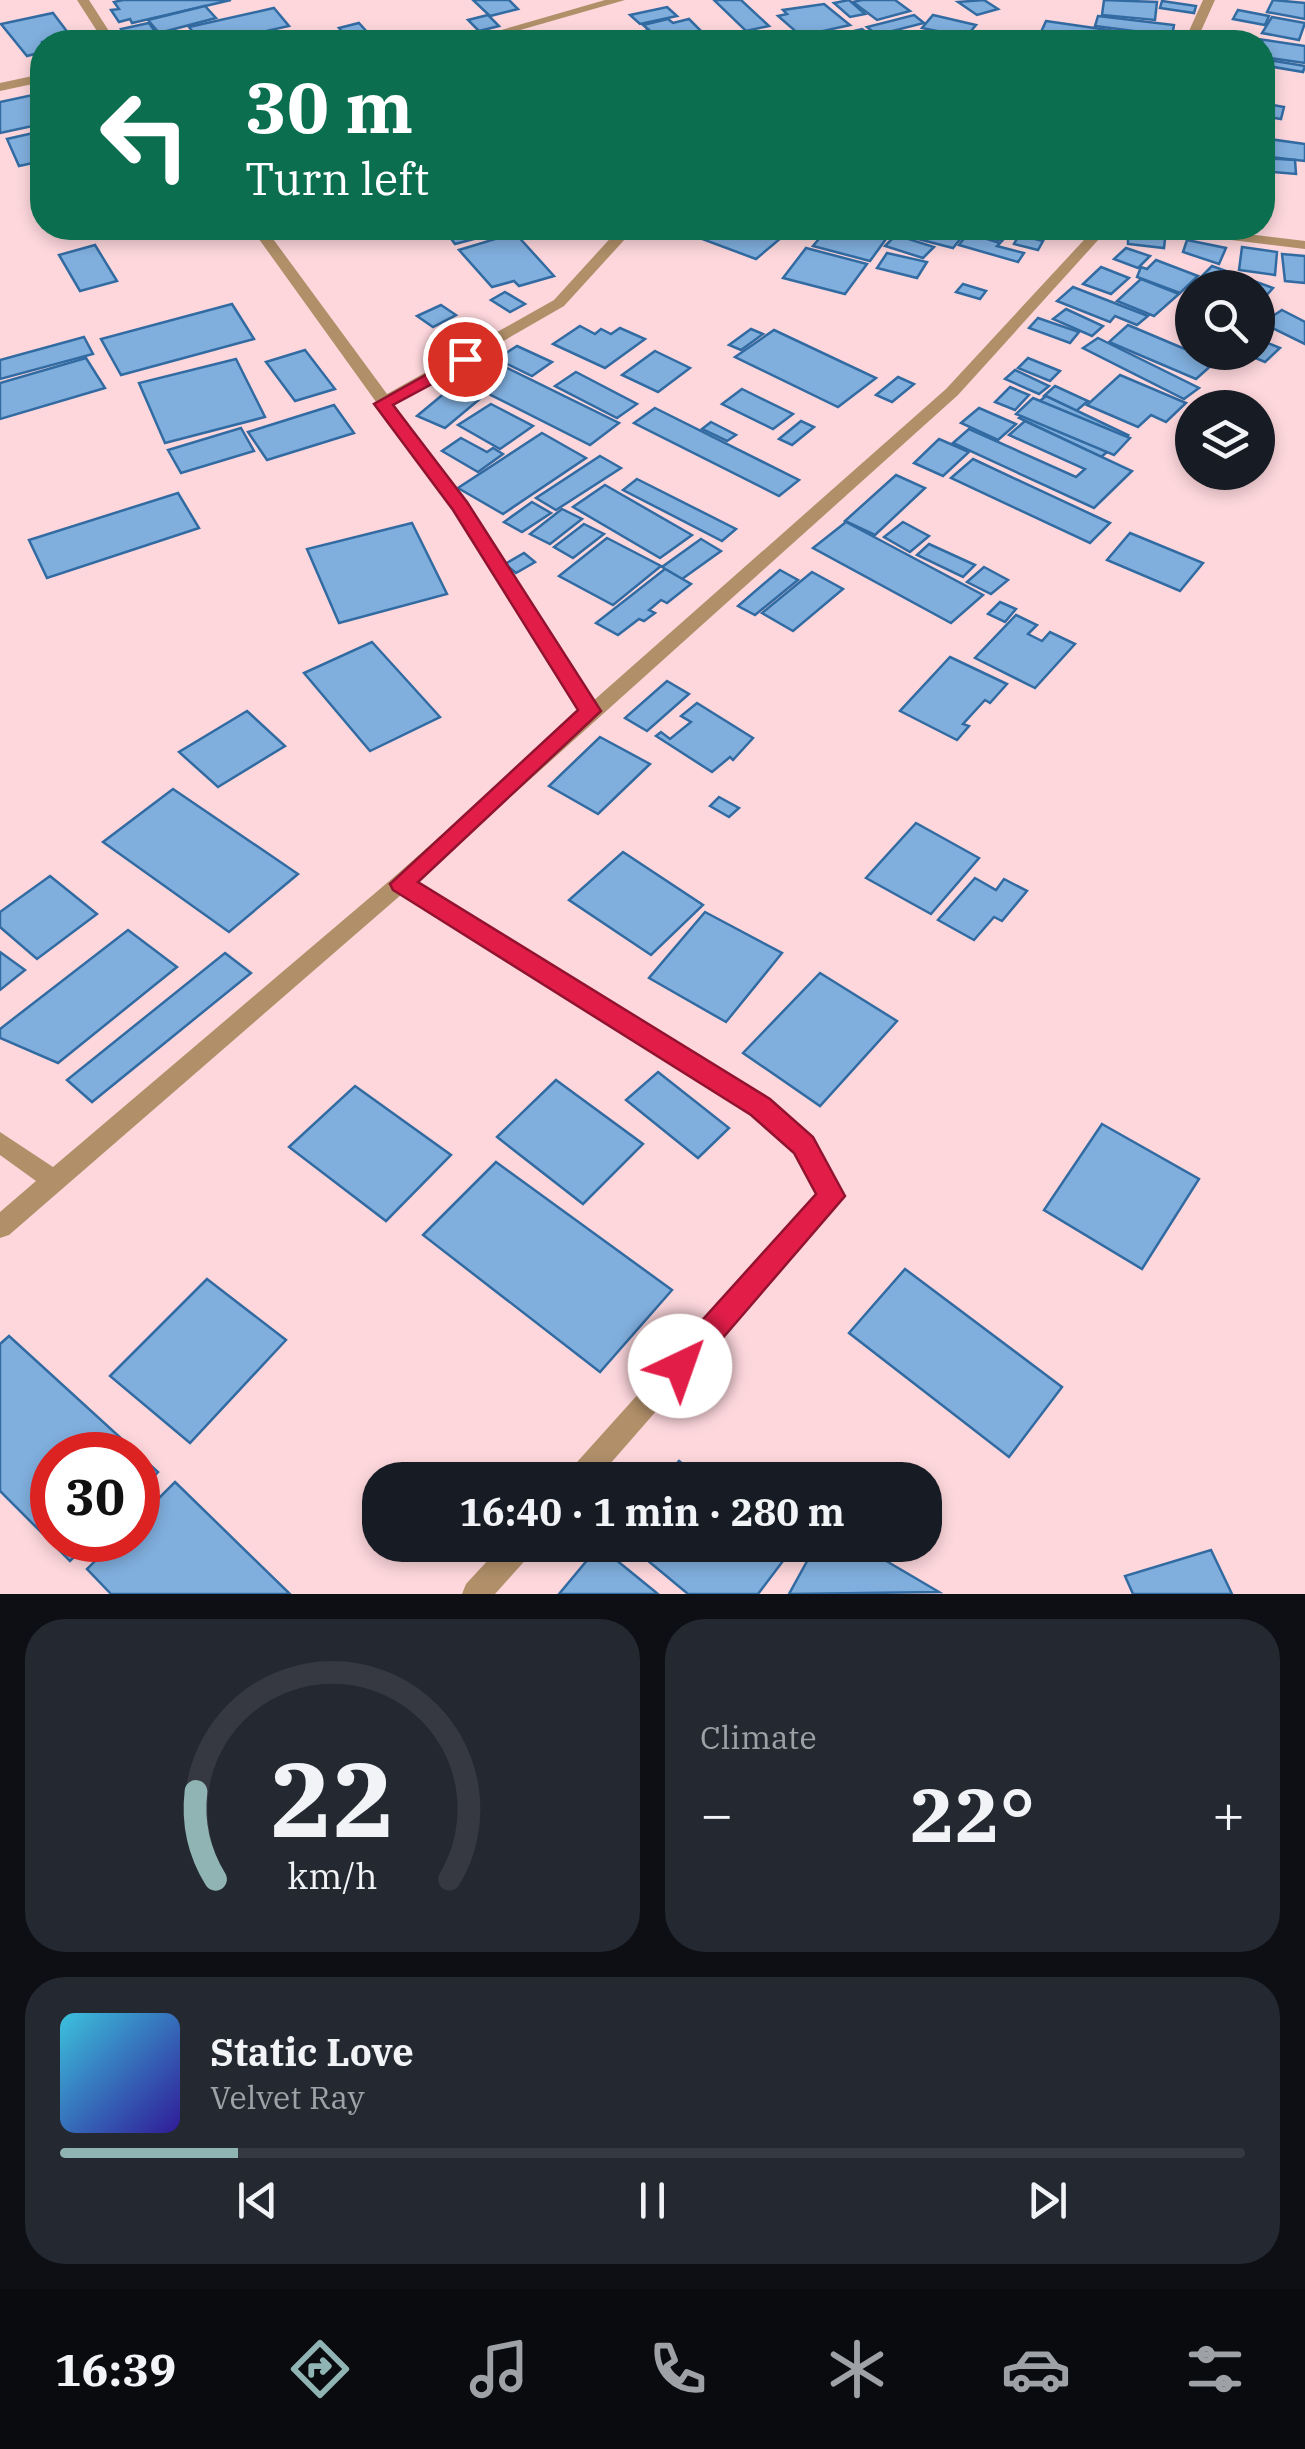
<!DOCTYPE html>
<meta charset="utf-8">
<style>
:root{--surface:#171b24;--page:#242831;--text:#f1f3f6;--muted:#9ea1a6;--line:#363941;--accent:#90b4b4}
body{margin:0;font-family:"IBM Plex Serif",serif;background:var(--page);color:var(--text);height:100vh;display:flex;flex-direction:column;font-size:38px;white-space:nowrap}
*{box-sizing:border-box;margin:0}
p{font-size:32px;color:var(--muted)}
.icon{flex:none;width:55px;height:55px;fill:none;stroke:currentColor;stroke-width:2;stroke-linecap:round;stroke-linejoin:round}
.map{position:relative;height:1594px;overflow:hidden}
.drawer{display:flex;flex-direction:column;gap:25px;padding:25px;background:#0d0f14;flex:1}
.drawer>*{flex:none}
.top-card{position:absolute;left:30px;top:30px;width:1245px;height:210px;border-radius:40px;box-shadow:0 5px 15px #0003;background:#0b6e4f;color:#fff;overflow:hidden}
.tools{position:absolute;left:1175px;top:270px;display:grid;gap:20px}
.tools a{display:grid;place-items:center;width:100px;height:100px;border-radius:50%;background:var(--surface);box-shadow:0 5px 15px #0003;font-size:50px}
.speed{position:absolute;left:30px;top:1432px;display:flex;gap:20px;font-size:50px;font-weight:700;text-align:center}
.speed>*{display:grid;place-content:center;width:130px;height:130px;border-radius:50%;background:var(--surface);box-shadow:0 5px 15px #0003;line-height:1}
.speed .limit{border:15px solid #d22;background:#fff;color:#111}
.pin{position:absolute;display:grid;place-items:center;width:85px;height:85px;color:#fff;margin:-42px;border:5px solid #fff;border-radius:50%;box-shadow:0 2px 10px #0007}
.me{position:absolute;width:110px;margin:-55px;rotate:42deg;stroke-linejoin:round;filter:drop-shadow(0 0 8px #0008)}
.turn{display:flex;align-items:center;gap:35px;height:210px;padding:0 50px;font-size:45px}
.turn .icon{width:130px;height:130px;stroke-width:2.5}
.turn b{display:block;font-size:70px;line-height:85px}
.big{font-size:75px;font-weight:700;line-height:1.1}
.drawer .card{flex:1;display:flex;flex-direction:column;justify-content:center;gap:15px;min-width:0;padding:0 35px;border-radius:40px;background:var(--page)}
.drawer .dial{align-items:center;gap:0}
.dial svg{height:260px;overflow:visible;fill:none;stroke:var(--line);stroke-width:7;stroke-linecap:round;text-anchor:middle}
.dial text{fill:var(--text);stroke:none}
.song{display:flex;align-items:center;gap:30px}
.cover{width:120px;height:120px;border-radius:15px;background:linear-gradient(135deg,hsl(190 70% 55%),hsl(250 70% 35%))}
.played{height:10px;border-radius:5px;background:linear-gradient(90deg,var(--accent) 15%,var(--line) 15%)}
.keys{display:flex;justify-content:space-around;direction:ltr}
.heat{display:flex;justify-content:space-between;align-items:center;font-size:55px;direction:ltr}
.drawer .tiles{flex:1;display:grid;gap:25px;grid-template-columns:1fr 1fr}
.card:last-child{grid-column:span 2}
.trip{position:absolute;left:362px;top:1462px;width:580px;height:100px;border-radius:40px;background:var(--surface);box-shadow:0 5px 15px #0003;font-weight:700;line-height:100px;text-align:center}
.dock{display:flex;height:160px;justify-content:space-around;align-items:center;background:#090b0e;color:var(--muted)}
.dock .icon{width:70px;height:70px}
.dock .active{color:var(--accent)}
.dock b{font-size:45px;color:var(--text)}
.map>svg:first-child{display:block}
.building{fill:#80afde;stroke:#326ba2;stroke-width:2.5}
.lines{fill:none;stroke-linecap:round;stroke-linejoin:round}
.street{fill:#b08f69;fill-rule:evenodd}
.route{fill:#e11d48;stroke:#92132f;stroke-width:2.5}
</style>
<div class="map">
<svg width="1305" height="1594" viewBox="0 0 1305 1594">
<rect width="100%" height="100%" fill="#fdd7dc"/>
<g class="building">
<polygon points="123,0 231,0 132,23 130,19 119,22 111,10 119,9 114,2"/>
<polygon points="473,0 509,0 518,9 490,16"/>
<polygon points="714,0 741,0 769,26 746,31"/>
<polygon points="849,0 865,14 850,17 834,3"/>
<polygon points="862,0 895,0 910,11 877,20 853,2"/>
<polygon points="984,0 998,9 977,15 958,2"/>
<polygon points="1104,0 1157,2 1155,20 1102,15"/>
<polygon points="1273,0 1305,3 1305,19 1267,12"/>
<polygon points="1162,1 1196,6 1194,13 1160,8"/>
<polygon points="824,4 850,25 801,36 778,16 787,14 783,10"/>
<polygon points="205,6 216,18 159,33 148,20"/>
<polygon points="667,7 677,16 640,24 630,15"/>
<polygon points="274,8 289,26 217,42 201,42 189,27"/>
<polygon points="1238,10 1269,16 1265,25 1233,19"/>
<polygon points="53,13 75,42 42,42 42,52 27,56 1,24"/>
<polygon points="488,15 499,26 479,31 468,20"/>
<polygon points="914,15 924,23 877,35 867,27"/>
<polygon points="933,15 976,25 966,37 922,28"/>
<polygon points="1098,16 1174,25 1172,36 1095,26"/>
<polygon points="1272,17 1305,23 1299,40 1262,33"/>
<polygon points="668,19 673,23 689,19 701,31 682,35 688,42 648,42 637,33 649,30 643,25"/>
<polygon points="1046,21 1177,40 1108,42 1041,32"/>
<polygon points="149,23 156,33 128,40 121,29"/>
<polygon points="359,23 368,33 348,38 339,28"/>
<polygon points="862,29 879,42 820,39"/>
<polygon points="1258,39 1305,46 1305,63 1262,57 1262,42 1257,42"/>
<polygon points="1262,59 1305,66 1303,72 1262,65"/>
<polygon points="42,93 42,124 0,133 0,102"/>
<polygon points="1262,103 1284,107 1281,119 1262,116"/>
<polygon points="42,131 42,161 19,166 7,139"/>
<polygon points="1262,138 1305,144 1305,161 1262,156"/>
<polygon points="1262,158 1295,160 1296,174 1262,171"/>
<polygon points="464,228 502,228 504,231 455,244 446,232"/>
<polygon points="717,228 752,228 781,238 756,259 702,239"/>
<polygon points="828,228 894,228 870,261 813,246"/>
<polygon points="927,228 949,228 966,232 953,248 918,239"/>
<polygon points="952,228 1012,228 1002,241"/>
<polygon points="515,233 554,276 519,286 514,281 492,287 459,250"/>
<polygon points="968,233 1000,243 997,246 1024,253 1018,262 959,245"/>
<polygon points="896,235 934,247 923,258 885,246"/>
<polygon points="1019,235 1043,241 1038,250 1014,244"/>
<polygon points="1128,235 1165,239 1164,248 1128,244"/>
<polygon points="1187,240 1226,248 1219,264 1183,252"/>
<polygon points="95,245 117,281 80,291 59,255"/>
<polygon points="1242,247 1277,252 1275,275 1239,270"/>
<polygon points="806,248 867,264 845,294 783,278"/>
<polygon points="1126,248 1150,256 1138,268 1114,259"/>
<polygon points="887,253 927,262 917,278 877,268"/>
<polygon points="1282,254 1305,256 1305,283 1285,281"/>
<polygon points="1156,260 1198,276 1180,293 1137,277 1141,267 1147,269"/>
<polygon points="1212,266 1273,288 1258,305 1258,288 1193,285"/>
<polygon points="1101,267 1129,278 1111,294 1083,284"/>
<polygon points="1141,279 1179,294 1154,316 1117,301"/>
<polygon points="963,284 986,291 980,299 956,292"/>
<polygon points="1073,287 1148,316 1137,325 1115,316 1110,322 1057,301"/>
<polygon points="505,292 525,304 510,312 491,300"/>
<polygon points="232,304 254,339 121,375 101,339"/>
<polygon points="441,305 456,315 433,327 417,316"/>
<polygon points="1066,309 1103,326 1092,336 1053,319"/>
<polygon points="1282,310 1305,322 1305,344 1262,323"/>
<polygon points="1038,318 1079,332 1070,343 1029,328"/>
<polygon points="1128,325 1192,352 1215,362 1196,379 1109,342"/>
<polygon points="580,326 595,334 601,329 611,334 620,328 645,339 605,368 553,344"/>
<polygon points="751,329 763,334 741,350 729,345"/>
<polygon points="774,330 876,378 838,407 735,357"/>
<polygon points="84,337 93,354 0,379 0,360"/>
<polygon points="1098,338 1199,388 1184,399 1083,348"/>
<polygon points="1258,339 1280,348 1265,362 1241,352 1258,352"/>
<polygon points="517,346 552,362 532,376 497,359"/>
<polygon points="305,350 335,389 295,401 266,362"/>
<polygon points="655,351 690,368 658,392 622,375"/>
<polygon points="86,358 105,388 0,419 0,383"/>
<polygon points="1028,358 1060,371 1050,381 1018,368"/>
<polygon points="236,359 265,417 165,443 139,383"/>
<polygon points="493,361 619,423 590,445 463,381"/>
<polygon points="1015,370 1049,386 1039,394 1005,379"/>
<polygon points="576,372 637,404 617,418 555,386"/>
<polygon points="1120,375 1186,403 1166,422 1151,415 1138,427 1087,405"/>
<polygon points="898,377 914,384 892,402 876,395"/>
<polygon points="1055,386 1088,401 1076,411 1044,396"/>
<polygon points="452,387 481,398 445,428 417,416"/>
<polygon points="1010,387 1029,395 1015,410 995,402"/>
<polygon points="742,389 793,414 773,429 722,404"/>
<polygon points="1046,396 1128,435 1101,457 1019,418"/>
<polygon points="1033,398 1130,438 1114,455 1016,414"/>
<polygon points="491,404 533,426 500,449 458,425"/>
<polygon points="334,405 354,433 267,460 248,432"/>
<polygon points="655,408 799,480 779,496 634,423"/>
<polygon points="979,408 1016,424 998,440 961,423"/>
<polygon points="801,421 814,427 792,445 779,439"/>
<polygon points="1025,421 1132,471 1094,508 953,443 969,429 1076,477 1085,469 1009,435"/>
<polygon points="711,422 736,435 727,441 702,429"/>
<polygon points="241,428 254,451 181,473 168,450"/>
<polygon points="542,433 586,458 503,514 458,488"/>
<polygon points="461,438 487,452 493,448 503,454 478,472 442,451"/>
<polygon points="939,439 969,452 943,476 914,463"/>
<polygon points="600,456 621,468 556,510 536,498"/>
<polygon points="973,459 1110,523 1090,543 951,478"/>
<polygon points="896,475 925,488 875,535 845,521"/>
<polygon points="637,479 736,529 722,541 623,490"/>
<polygon points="605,485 692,535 660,558 573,507"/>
<polygon points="178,493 199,528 47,578 29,540"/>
<polygon points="532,502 551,513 522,532 504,522"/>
<polygon points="562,509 582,519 550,544 530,534"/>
<polygon points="846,522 983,595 951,623 813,548"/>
<polygon points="903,522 929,536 910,552 884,537"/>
<polygon points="412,523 447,594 339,623 307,549"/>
<polygon points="584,524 604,534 573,558 554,547"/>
<polygon points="1130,533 1203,563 1180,591 1107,560"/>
<polygon points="607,538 661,566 613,605 559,576"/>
<polygon points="701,539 721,551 682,579 662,567"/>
<polygon points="929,544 975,565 963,577 917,555"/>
<polygon points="524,553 535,562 516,573 505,564"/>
<polygon points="984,567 1008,580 991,594 967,582"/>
<polygon points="665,569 691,584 667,603 661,600 649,610 655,613 644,621 639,619 618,635 596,623"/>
<polygon points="780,570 798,580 755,615 738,606"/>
<polygon points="812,572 843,589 793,631 762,613"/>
<polygon points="1000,602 1016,609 1005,622 988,614"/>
<polygon points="1016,615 1037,625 1028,634 1042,641 1050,632 1075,644 1035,688 975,658"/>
<polygon points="372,642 440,717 370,751 304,673"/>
<polygon points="950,657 1007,684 990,703 985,700 963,724 969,726 957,740 900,711"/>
<polygon points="667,681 689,694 647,731 625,718"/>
<polygon points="697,703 753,738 733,760 730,757 712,772 656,736 661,732 670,739 691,722 681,716"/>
<polygon points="247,711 285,746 218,787 179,752"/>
<polygon points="600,737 650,764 598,814 549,786"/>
<polygon points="173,789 298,874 229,932 103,842"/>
<polygon points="719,797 739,808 729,817 710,806"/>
<polygon points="916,823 979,858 931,914 866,878"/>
<polygon points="623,852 703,905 651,955 569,900"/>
<polygon points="50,876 97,914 37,959 0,927 0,912"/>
<polygon points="975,878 996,890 1004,879 1027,891 1002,921 994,917 974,940 938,920"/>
<polygon points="705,912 782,953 726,1022 649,978"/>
<polygon points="128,930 177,967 58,1063 0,1038 0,1029"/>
<polygon points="0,952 25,970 0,990"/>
<polygon points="225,953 251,973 92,1102 67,1080"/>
<polygon points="820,973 897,1021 820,1106 743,1053"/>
<polygon points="658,1072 729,1128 698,1158 626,1100"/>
<polygon points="556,1080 643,1144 583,1204 497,1137"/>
<polygon points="355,1086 451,1155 386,1221 289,1147"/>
<polygon points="1102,1124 1199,1179 1142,1269 1044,1210"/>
<polygon points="496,1162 672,1290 600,1372 423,1235"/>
<polygon points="905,1269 1062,1387 1009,1457 849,1333"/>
<polygon points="207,1279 286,1340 190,1443 110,1376"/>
<polygon points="9,1336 158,1472 138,1493 138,1455 52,1455 52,1540 91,1540 70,1561 0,1491 0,1344"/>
<polygon points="679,1461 703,1480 663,1480"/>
<polygon points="175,1482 290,1594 111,1594 87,1569 116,1540 138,1540 138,1519"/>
<polygon points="629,1545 786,1545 792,1549 758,1594 688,1594"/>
<polygon points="816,1545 859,1545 939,1592 789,1594"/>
<polygon points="599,1546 658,1594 559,1594"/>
<polygon points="1211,1550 1232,1594 1133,1594 1125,1576"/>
</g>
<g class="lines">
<g class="street">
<polygon points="77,0 89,0 116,42 104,42"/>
<polygon points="605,0 625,0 478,42 460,42"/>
<polygon points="1203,0 1215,0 1196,42 1184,42"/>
<polygon points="42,74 42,82 0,91 0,83"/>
<polygon points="251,228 265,228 387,394 554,300 616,232 625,228 642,228 626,238 564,306 394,404 466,502 593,701 946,389 1095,228 1109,228 958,395 416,882 769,1100 812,1138 844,1196 596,1480 565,1480 569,1471 818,1194 796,1152 753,1114 402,894 9,1235 0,1238 0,1212 36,1181 0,1155 0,1132 53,1167 394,877 581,712 453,509"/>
<polygon points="1160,228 1198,228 1305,241 1305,249 1167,232"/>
<polygon points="502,1545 534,1545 530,1555 495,1594 462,1594 466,1584"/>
</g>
</g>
<polygon class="route" points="465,353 471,355 471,363 393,405 467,502 601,711 418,882 770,1099 813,1137 845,1196 690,1376 680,1380 669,1376 665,1366 669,1357 816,1194 794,1153 751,1115 393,890 390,884 578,710 453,510 374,404"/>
</svg>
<div class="tools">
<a><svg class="icon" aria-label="search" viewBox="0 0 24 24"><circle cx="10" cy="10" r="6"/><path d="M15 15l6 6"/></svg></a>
<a><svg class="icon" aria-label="layers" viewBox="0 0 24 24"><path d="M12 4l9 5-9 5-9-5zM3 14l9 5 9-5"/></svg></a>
</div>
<div class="speed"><div class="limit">30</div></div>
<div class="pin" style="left:465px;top:359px;background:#d93025"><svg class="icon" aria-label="arrive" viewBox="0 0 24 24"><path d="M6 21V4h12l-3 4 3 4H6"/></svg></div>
<svg class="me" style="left:680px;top:1366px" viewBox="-20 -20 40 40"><circle r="19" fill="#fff"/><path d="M0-13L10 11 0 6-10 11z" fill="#e11d48"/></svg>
<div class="trip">16:40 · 1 min · 280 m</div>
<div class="top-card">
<div class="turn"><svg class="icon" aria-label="left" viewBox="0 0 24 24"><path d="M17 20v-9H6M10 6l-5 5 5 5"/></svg><div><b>30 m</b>Turn left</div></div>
</div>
</div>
<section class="drawer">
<div class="tiles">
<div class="card dial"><svg viewBox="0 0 100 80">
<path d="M14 69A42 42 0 1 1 86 69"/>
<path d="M14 69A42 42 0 0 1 8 42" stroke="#90b4b4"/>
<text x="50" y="56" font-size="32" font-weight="700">22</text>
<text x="50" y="72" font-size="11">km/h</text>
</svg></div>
<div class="card"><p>Climate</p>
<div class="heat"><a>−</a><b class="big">22°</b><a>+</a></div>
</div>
<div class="card">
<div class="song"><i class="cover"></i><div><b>Static Love</b><p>Velvet Ray</p></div></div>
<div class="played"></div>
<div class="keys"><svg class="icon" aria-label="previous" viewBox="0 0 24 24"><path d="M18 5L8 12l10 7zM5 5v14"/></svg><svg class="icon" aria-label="pause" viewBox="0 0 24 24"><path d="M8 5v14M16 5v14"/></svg><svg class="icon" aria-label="next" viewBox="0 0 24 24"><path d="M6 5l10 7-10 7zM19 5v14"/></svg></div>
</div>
</div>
</section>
<nav class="dock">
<b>16:39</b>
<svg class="icon active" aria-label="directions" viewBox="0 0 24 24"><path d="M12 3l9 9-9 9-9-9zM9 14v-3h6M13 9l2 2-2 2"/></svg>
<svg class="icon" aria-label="music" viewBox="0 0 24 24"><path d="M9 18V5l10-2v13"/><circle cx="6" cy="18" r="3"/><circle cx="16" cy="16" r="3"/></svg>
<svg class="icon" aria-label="phone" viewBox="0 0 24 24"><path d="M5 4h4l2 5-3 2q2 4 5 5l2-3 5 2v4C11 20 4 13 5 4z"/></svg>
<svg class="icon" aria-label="climate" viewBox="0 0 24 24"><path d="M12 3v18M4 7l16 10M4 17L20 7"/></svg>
<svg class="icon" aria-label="car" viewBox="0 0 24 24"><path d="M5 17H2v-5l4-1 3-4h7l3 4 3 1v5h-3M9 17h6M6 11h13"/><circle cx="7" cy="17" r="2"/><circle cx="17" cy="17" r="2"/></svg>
<svg class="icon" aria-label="filters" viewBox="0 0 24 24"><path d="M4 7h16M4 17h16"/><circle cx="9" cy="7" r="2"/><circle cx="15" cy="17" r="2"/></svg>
</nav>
